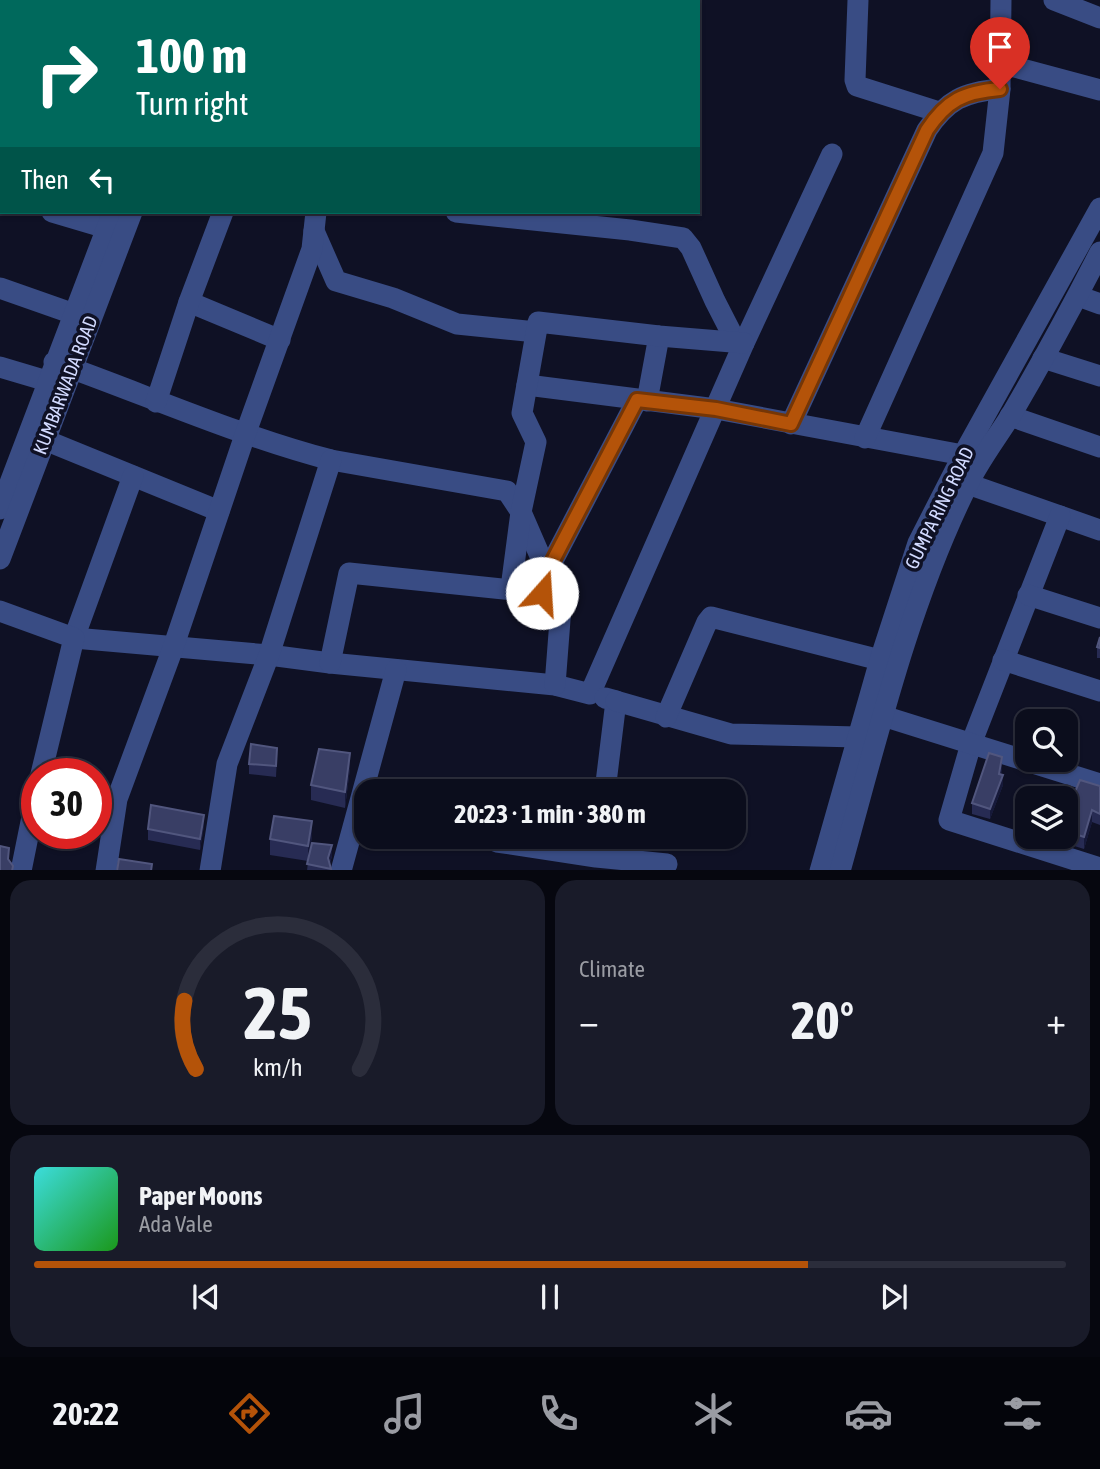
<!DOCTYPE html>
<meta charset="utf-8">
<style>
:root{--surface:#0b0d1c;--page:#191b29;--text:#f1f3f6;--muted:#9a9ca3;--line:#2b2d3b;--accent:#b45309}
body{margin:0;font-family:"Asap Condensed",sans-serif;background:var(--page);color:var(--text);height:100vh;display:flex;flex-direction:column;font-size:26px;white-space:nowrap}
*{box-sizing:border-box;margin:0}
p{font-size:23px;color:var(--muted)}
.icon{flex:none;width:38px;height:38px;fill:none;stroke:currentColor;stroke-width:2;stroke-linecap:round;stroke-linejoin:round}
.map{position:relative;height:870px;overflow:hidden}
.panel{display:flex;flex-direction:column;gap:10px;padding:10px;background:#06070f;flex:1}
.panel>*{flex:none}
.hud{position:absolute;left:0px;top:0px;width:700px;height:214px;box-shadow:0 2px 5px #0004,0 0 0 2px var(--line);background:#00695c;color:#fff;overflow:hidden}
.buttons{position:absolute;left:1015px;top:709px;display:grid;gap:14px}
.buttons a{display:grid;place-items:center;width:63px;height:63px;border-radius:14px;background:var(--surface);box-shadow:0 2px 5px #0004,0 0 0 2px var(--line);font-size:35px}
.speed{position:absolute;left:21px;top:758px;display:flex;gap:14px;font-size:35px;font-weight:700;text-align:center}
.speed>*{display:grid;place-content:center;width:91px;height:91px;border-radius:50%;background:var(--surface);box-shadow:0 2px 5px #0004,0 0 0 2px var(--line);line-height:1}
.speed .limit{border:10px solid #d22;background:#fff;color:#111}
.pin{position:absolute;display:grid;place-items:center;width:60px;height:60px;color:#fff;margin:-72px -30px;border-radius:50% 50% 50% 0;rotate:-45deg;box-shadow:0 0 7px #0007}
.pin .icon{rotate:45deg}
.me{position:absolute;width:77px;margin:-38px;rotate:19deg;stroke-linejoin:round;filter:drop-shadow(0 0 5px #0008)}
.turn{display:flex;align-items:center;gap:24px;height:147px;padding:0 21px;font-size:32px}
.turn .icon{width:91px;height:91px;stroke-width:2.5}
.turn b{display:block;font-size:49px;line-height:60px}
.then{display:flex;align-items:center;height:66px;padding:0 21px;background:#0003;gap:14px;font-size:26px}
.big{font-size:52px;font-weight:700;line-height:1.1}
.panel .card{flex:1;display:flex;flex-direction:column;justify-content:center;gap:10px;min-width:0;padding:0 24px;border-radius:21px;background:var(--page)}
.panel .dial{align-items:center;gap:0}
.dial svg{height:182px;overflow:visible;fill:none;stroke:var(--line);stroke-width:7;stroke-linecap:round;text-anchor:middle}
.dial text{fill:var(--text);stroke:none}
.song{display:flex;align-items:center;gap:21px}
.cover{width:84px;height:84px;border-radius:10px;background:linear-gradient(135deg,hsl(180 70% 55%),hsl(120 70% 35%))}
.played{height:7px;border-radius:4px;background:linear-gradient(90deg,var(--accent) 75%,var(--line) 75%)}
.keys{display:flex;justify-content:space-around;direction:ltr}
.heat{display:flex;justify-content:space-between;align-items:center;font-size:38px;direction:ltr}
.panel .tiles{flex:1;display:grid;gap:10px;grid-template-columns:1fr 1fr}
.card:last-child{grid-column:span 2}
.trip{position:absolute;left:354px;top:779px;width:392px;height:70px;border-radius:21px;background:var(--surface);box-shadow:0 2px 5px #0004,0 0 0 2px var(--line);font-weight:700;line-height:70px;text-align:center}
.tabs{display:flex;height:112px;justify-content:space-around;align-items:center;background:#04050b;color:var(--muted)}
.tabs .icon{width:49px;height:49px}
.tabs .selected{color:var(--accent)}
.tabs b{font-size:32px;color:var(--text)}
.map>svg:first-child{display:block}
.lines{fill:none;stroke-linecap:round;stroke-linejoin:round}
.minor{stroke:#394c84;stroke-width:21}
.wall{fill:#272b53}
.shaded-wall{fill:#161939}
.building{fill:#393e65;stroke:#51567e;stroke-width:2}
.route-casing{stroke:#753606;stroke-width:18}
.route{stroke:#b45309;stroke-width:12}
.labels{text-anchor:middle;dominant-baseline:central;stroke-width:7;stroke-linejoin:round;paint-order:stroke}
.street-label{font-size:19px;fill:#d2daff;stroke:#0f1125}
</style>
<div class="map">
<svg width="1100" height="871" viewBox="0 0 1100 871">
<rect width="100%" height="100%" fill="#0f1125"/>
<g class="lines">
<g class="minor">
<polyline points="234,0 238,2"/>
<polyline points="858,0 855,80 857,86 939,112"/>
<polyline points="1054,0 1100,18"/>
<polyline points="0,2 2,3"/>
<polyline points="196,2 197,0"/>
<polyline points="216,2 217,0"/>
<polyline points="332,2 333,0"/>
<polyline points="393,2 393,0"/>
<polyline points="458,2 458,0"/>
<polyline points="534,2 535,0"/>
<polyline points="595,2 595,0"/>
<polyline points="686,2 688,0"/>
<polyline points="1000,63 1100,90"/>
<polyline points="0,76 2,77"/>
<polyline points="0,196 2,197"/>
<polyline points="52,212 106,228"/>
<polyline points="456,212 630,230 683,238 691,248 715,301 736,342"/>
<polyline points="314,231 336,281 393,298 457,324 536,332"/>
<polyline points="0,288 74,314"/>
<polyline points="1078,296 1100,304"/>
<polyline points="189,302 280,340"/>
<polyline points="1043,358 1100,376"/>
<path d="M54,362C147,395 236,435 331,460L507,491L521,512L547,572"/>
<polyline points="0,367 47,381"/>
<polyline points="527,385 716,409 963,455"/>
<polyline points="647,401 659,336"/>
<polyline points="156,402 189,302 223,212"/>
<polyline points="1010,416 1100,447"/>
<path d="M791,424L927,130C947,100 964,92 1000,89"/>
<polyline points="865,438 993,153 1000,89 1001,0"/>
<polyline points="45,440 219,511"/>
<polyline points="133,476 74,638 269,655 330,663 555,685 590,694 744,343 832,154"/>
<polyline points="968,484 1100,530"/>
<polyline points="0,509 113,212"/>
<polyline points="1060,516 971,744 949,820 1100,868"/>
<polyline points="0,559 132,212"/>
<polyline points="545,580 547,572 637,400"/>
<polyline points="511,588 521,512 536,442 522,413 538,322 659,336 744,343"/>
<polyline points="1028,595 1100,618"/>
<polyline points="0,611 74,638 41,774"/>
<polyline points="1003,660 1100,691"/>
<polyline points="330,663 349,573 542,593 556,598 561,607 555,685"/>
<polyline points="605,698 616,701 605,791"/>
<polyline points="616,701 731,734 858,737"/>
<polyline points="883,716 1100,784"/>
<polyline points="666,717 707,622 711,617 880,660"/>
<polyline points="497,842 596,857 667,864"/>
<polyline points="21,871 37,792"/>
<polyline points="106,871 117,799 173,648 245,435 312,249 316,212"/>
<polyline points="210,871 227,764 269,655 331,460"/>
<polyline points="341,871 396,670"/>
<polyline points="820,871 880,660 918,543 963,455 1100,208"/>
<path d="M840,871C876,742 907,608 966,488C978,462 996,439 1011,415C1042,362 1072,307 1100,252"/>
</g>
</g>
<g class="wall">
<polygon points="1100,637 1100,658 1097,658 1097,647"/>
<polygon points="277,758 276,777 249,774 249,764"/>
<polygon points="1002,767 1001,775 1003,785 990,819 972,814 972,803"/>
<polygon points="350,768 345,808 311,800 311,785"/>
<polygon points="1100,786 1100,825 1092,822 1084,849 1055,840 1055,836 1066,836 1066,805 1069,806"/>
<polygon points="204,825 200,850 148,840 148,829"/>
<polygon points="312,836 309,856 332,856 330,863 331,871 307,871 308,861 270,855 270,839"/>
</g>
<g class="shaded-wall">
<polygon points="350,753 350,768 345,808 345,792"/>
<polygon points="1002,757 1002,767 999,785 999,774"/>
<polygon points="1003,775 1003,785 990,819 990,809"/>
<polygon points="1092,810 1092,822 1084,849 1084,837"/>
<polygon points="204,815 204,825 200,850 200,839"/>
<polygon points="312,821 312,836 308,861 308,846"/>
<polygon points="332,845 332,856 328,868 328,858"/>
</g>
<g class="building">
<polygon points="1100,637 1100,648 1097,647"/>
<polygon points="251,744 277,748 276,766 249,764"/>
<polygon points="319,749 350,753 345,792 311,785"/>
<polygon points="989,753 1002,757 999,774 1003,775 990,809 972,803"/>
<polygon points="1080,780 1100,786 1100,814 1092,810 1084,837 1066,831 1066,805 1069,806"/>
<polygon points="151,805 204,815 200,839 148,829"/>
<polygon points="274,816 312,821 308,846 270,839"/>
<polygon points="312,843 332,845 328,858 331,869 307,864"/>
<polygon points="0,846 9,848 8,859 13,866 12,871 0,871"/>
<polygon points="119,859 152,864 151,871 117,871"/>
</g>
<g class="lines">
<defs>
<path id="route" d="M542,593L547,572L637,400L716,409L791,424L927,130C947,100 964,92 1000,89"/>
</defs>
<use href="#route" class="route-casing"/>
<use href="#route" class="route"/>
</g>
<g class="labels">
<g class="street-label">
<text transform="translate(65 385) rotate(-69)">KUMBARWADA ROAD</text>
<text transform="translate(939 508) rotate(-64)">GUMPA RING ROAD</text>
</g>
</g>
</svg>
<div class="buttons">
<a><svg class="icon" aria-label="search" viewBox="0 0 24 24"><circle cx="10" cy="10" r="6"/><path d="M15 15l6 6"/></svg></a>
<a><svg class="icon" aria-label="layers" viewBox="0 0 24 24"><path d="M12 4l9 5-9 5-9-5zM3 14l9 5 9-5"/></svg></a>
</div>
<div class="speed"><div class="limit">30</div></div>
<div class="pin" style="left:1000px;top:89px;background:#d93025"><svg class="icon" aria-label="arrive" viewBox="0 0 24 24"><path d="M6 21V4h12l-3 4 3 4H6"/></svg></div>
<svg class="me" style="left:542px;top:593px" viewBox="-20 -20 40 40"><circle r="19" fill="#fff"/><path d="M0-13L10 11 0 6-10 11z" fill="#b45309"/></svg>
<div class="trip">20:23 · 1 min · 380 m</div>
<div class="hud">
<div class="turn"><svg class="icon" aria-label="right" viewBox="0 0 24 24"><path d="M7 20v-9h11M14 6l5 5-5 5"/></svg><div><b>100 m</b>Turn right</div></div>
<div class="then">Then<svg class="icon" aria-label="left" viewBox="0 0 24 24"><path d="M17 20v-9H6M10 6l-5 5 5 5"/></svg></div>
</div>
</div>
<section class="panel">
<div class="tiles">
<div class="card dial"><svg viewBox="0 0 100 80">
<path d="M14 69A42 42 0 1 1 86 69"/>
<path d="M14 69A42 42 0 0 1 9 39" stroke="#b45309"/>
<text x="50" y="56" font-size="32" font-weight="700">25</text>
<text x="50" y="72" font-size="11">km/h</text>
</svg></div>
<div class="card"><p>Climate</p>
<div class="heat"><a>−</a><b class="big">20°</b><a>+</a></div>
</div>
<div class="card">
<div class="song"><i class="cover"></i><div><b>Paper Moons</b><p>Ada Vale</p></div></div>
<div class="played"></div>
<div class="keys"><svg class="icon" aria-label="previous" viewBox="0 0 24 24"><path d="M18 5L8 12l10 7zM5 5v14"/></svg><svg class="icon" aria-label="pause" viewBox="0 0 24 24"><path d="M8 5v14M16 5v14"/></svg><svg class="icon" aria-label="next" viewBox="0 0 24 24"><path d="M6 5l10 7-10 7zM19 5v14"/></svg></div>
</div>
</div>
</section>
<nav class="tabs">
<b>20:22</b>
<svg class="icon selected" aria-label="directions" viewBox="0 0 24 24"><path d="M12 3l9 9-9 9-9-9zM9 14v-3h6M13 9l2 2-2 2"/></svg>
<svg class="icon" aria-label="music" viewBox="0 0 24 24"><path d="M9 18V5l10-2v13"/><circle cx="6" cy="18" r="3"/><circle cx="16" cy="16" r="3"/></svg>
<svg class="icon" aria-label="phone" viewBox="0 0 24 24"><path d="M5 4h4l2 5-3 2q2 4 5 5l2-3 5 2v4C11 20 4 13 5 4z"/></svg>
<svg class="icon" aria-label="climate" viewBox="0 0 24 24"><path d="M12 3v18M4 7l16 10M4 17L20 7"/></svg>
<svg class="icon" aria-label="car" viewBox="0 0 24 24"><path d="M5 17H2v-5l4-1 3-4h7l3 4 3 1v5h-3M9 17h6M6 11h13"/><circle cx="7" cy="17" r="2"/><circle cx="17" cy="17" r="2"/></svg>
<svg class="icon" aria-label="filters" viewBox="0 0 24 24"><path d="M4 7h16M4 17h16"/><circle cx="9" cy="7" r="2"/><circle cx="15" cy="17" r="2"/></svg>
</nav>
